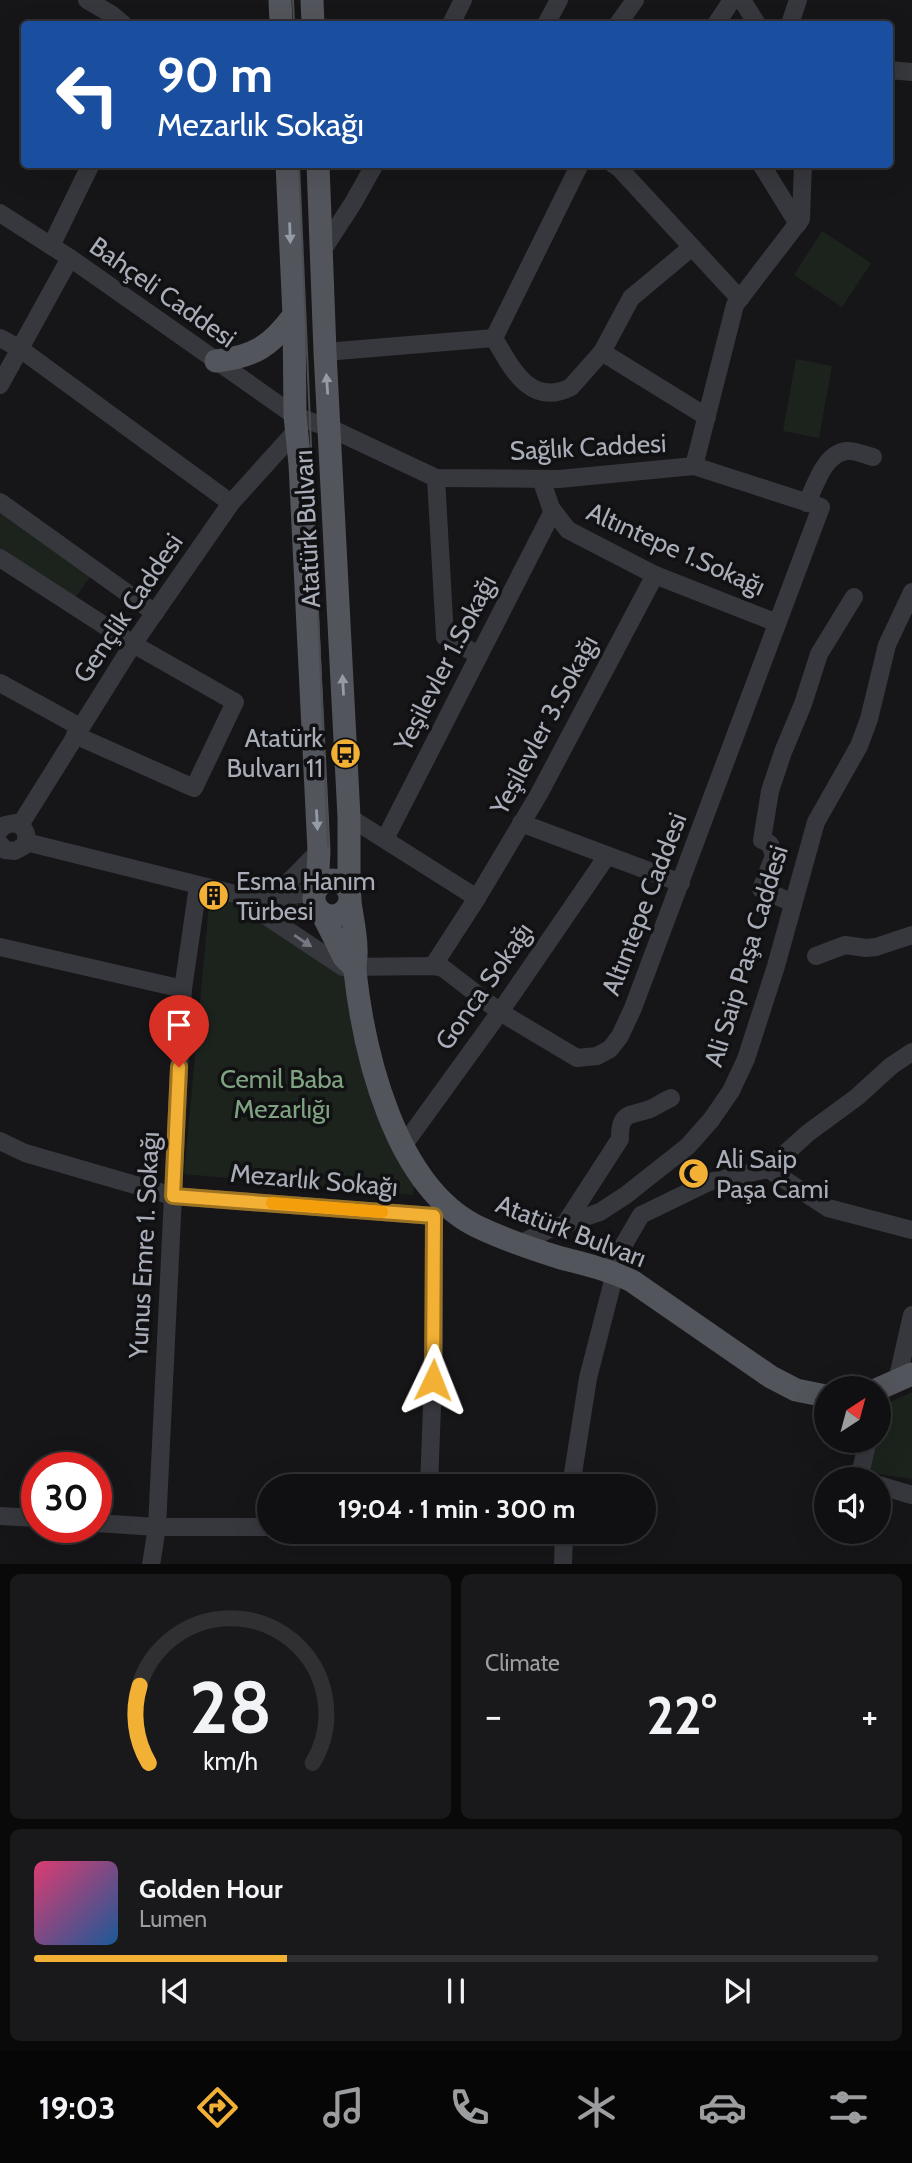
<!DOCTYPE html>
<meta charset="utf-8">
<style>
:root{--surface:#101012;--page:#19191b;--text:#f1f3f6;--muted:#9c9d9f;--line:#303032;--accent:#f2b134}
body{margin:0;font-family:Cabin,sans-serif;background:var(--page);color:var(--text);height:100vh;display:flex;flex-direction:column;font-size:26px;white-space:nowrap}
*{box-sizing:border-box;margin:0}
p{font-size:23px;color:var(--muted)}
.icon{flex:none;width:38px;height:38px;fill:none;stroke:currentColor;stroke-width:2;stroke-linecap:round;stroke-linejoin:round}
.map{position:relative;height:1564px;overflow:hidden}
.side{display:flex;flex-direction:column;gap:10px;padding:10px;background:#09090a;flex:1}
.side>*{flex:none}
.banner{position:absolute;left:21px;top:21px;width:872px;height:147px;border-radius:7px;box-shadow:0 7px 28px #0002,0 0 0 2px var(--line);background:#1a4fa0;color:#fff;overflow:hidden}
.needle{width:46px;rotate:36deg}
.fabs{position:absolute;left:814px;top:1376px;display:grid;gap:14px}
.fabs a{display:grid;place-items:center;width:77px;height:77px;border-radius:50%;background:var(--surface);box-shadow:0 7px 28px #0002,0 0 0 2px var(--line);font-size:35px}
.speed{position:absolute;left:21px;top:1452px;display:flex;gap:14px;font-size:35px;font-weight:700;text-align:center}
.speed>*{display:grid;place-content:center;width:91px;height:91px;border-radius:50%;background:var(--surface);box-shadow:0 7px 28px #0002,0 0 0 2px var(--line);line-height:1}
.speed .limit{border:10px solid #d22;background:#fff;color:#111}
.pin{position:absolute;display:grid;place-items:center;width:60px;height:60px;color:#fff;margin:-72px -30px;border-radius:50% 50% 50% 0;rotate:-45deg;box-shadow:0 0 7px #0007}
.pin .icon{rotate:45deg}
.me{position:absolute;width:77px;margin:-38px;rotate:2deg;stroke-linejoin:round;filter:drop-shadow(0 0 5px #0008)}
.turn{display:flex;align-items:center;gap:24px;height:147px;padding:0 21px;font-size:32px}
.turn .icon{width:91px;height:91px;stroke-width:2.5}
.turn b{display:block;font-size:49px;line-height:60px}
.big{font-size:52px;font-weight:700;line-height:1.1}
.side .tile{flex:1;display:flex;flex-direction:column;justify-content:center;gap:10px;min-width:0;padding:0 24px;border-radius:10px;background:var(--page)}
.side .dial{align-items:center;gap:0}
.dial svg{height:182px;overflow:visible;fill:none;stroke:var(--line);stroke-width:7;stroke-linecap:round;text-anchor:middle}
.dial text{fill:var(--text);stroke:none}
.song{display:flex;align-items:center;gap:21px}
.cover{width:84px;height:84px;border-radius:10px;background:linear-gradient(135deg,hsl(340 70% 55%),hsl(210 70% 35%))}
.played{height:7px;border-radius:4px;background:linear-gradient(90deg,var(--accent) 30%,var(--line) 30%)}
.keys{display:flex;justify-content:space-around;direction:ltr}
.heat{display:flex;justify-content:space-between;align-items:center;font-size:38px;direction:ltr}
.side .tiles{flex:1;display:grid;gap:10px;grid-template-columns:1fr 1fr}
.tile:last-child{grid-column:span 2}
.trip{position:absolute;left:257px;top:1474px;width:399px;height:70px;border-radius:35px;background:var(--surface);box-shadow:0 7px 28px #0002,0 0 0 2px var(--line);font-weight:700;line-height:70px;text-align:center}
.tabs{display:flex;height:112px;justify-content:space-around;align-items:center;background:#060607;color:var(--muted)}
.tabs .icon{width:49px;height:49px}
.tabs .active{color:var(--accent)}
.tabs b{font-size:32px;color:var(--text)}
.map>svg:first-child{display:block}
.green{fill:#1c231d}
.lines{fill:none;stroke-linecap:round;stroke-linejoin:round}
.minor{stroke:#37383d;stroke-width:18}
.major{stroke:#53555c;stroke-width:23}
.tram{stroke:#4a4c52;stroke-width:2}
.oneway{fill:#979ba6}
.oneway2{fill:#757881}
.route-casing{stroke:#9d7322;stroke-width:18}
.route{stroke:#f2b134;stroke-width:12}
.slow{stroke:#f59e0b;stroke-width:12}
.labels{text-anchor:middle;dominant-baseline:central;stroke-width:7;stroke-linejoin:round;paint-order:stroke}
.street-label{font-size:26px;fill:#a8adb8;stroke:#111113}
.poi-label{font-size:26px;fill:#a8adb8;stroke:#111113;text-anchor:start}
.park-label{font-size:26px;fill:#7fa381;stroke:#111113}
</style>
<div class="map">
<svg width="912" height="1565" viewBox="0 0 912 1565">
<rect width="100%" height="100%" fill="#161618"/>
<g class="green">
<polygon points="822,231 871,263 842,307 794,275"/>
<polygon points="796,359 832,366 819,438 783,431"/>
<polygon points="0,508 92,574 71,604 0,558"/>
<polygon points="222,897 348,974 383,1121 414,1186 413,1195 184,1174 209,905 221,906"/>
<polygon points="912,1392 912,1479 866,1472 875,1440 878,1440 879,1429 886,1404"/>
</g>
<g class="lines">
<g class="minor">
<polyline points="87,0 111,14 123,24"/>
<polyline points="742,0 757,24"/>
<polyline points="451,24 463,0"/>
<polyline points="546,24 559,0"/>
<polyline points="618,24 635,0"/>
<polyline points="716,24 732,0"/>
<polyline points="790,24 798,0"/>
<polyline points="889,70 912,72"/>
<polyline points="613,164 619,168 740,299"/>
<polyline points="761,164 798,224"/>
<polyline points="0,213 70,258 295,416 330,428 436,478 559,479 694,466 821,507 633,1008 620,1036 610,1049 597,1056 577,1058 500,1012 443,968 433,966 343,967 269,918 256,905"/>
<polyline points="51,246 91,164"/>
<polyline points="322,251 353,203 375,164"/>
<polyline points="0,338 19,348 231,503"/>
<path d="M494,338C511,367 530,408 571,387L602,352L631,298L692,247"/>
<polyline points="494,338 580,164"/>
<polyline points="325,352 494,338"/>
<polyline points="602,352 707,417"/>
<polyline points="0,385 70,258"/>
<polyline points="694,466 735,305 801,219 803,164"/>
<polyline points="436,478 445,637 479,655"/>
<polyline points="541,479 551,508 568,530 655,575 777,623"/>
<polyline points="0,502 155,613"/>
<path d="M807,503C815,486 824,454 846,451C854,450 865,455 873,457"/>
<polyline points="0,558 133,644 235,702 194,788 75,735"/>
<polyline points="0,683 80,727"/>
<polyline points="349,817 477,898 433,966"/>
<polyline points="521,823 681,883"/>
<polyline points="20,825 133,644 231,503 296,431"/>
<path d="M0,830L5,825L15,823C26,827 29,836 24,846L15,851L5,850L0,844"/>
<polyline points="385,839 553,511"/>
<polyline points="26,842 243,896 285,896 315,892"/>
<polyline points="274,897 319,851"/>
<polyline points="477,898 539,794 655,575"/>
<polyline points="793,903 761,889 774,856 770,844 762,840 770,791 783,752 803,704 819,654 854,597"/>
<path d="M258,906C275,912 301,918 318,909"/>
<polyline points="0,947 183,989"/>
<polyline points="816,956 845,945 866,948 876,947 912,935"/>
<polyline points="0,1141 25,1153 173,1196 434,1216 444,1203"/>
<polyline points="403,1146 500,1012 607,856"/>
<polyline points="768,1169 808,1133 857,1097 891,1066 912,1052"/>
<path d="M565,1224L620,1139C619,1111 631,1116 650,1109C657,1106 664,1101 671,1098"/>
<polyline points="519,1244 550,1229 600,1212 626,1195 688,1146 711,1120 731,1091 746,1059 776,966 816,822 859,746 869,719 887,645 912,592"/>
<polyline points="609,1270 641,1215 709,1182 768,1169 828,1208 912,1230"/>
<polyline points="897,1381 912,1315"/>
<polyline points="859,1479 868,1440"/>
<polyline points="878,1485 912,1495"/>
<polyline points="429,1486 434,1354 434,1216"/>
<polyline points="571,1486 588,1378 615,1273"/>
<polyline points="0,1516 37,1518"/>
<polyline points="96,1523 157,1527 270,1527"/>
<polyline points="534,1531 563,1533"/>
<polyline points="151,1565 157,1527 183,989 198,886"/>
<polyline points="563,1565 564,1531"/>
</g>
<g class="major">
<polyline points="280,0 281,24"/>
<polyline points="312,0 313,24"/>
<polyline points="287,164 294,315 295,416 300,464 319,851 317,888"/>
<polyline points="318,164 325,352 349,817 349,891"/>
<path d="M216,361C254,357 271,346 294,315"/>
<circle cx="332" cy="898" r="18"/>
<path d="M350,902C352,917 356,934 356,949C357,957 354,964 355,971C364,1054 395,1185 476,1226C503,1239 532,1249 561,1258C585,1264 609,1270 632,1281L771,1377L796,1390L826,1396"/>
<polyline points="322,913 344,957 355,968"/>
<polyline points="878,1389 912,1374"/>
</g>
<g class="tram">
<polyline points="293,0 294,24"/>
<polyline points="299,164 328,846"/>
</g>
</g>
<defs><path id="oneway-solid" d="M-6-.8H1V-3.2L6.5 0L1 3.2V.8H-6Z" transform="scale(1.75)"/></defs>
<g class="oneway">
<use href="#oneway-solid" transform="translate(290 233) rotate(88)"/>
<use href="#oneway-solid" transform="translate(327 384) rotate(-94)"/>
<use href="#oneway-solid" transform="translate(343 685) rotate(-93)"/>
<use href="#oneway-solid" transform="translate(317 820) rotate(87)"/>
</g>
<use class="oneway2" href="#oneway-solid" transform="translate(303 941) rotate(34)"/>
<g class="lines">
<defs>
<polyline id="route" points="179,1067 173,1196 434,1216 433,1380"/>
</defs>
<use href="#route" class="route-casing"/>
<use href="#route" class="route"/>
<polyline class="slow" points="272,1203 382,1212"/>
</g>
<defs>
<symbol id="bus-disc" viewBox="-11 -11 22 22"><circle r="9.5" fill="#f2b134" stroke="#111113"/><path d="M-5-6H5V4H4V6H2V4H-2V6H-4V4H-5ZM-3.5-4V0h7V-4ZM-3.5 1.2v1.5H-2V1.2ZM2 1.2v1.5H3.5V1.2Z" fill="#111"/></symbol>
<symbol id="building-disc" viewBox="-11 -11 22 22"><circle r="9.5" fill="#f2b134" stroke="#111113"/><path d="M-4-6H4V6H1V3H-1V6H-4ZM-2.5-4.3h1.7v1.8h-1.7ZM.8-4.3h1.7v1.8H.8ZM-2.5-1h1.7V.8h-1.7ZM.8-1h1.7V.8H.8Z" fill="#111"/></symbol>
<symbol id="mosque-disc" viewBox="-11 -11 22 22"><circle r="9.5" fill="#f2b134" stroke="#111113"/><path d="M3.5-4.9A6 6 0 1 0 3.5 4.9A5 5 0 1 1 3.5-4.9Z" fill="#111"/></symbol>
</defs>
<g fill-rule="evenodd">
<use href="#bus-disc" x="328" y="736" width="35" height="35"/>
<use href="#building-disc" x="196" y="878" width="35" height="35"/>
<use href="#mosque-disc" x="676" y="1156" width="35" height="35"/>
</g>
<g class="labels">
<g class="street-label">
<text transform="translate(163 292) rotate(35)">Bahçeli Caddesi</text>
<text transform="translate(588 447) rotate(-3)">Sağlık Caddesi</text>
<text transform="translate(307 529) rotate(-93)">Atatürk Bulvarı</text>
<text transform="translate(676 549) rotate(24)">Altıntepe 1.Sokağı</text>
<text transform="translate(128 608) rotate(-56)">Gençlik Caddesi</text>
<text transform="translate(445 663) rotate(-63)">Yeşilevler 1.Sokağı</text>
<text transform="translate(544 725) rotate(-62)">Yeşilevler 3.Sokağı</text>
<text transform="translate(644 904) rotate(-69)">Altıntepe Caddesi</text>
<text transform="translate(746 956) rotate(-73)">Ali Saip Paşa Caddesi</text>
<text transform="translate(484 986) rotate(-55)">Gonca Sokağı</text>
<text transform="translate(314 1180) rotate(5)">Mezarlık Sokağı</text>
<text transform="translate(571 1231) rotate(21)">Atatürk Bulvarı</text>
<text transform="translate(144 1245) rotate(-87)">Yunus Emre 1. Sokağı</text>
</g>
<g class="poi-label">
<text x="323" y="738" text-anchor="end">Atatürk<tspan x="323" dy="30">Bulvarı 11</tspan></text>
<text x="236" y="881">Esma Hanım<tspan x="236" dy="30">Türbesi</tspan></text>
<text x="716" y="1159">Ali Saip<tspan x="716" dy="30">Paşa Cami</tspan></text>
</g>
<g class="park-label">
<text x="282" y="1079">Cemil Baba<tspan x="282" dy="30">Mezarlığı</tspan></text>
</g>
</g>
</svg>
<div class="fabs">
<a><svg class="needle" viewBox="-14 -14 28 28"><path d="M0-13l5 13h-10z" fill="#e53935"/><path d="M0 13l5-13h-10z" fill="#9c9d9f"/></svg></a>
<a><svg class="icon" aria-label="sound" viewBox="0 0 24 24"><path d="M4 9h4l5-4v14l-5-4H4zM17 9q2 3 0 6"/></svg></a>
</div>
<div class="speed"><div class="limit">30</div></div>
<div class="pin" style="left:179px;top:1067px;background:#d93025"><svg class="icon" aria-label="arrive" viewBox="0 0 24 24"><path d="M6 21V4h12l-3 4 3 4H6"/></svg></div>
<svg class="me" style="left:433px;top:1380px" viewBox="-20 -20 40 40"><path d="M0-17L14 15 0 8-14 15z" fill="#f2b134" stroke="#fff" stroke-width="4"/></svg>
<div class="trip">19:04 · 1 min · 300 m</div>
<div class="banner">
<div class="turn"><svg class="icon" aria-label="left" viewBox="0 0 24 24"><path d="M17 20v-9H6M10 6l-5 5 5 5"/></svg><div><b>90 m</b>Mezarlık Sokağı</div></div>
</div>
</div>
<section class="side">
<div class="tiles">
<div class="tile dial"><svg viewBox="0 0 100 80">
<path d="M14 69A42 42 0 1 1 86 69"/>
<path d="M14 69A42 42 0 0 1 10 35" stroke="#f2b134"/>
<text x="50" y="56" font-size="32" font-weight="700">28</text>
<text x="50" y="72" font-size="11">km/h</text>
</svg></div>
<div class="tile"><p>Climate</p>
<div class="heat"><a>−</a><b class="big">22°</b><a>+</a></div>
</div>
<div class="tile">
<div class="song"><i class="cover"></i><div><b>Golden Hour</b><p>Lumen</p></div></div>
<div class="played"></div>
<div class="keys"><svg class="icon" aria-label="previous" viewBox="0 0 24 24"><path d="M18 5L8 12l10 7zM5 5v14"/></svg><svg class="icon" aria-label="pause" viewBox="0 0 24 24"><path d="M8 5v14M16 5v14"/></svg><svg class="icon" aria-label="next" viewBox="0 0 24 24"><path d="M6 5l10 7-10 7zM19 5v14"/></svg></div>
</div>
</div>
</section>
<nav class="tabs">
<b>19:03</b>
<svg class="icon active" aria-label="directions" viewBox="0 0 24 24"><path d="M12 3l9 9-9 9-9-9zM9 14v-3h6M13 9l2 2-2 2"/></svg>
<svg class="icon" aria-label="music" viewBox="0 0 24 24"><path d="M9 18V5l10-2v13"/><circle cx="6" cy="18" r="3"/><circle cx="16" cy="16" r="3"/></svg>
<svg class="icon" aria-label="phone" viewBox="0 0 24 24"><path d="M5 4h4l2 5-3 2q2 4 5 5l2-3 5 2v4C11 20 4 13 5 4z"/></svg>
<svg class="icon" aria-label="climate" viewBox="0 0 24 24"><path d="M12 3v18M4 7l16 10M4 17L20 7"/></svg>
<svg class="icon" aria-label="car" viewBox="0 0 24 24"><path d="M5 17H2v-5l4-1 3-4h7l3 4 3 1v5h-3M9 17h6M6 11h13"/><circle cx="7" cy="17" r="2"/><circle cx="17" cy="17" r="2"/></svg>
<svg class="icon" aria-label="filters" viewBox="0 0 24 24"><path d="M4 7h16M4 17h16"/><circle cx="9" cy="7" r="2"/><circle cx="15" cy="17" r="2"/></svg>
</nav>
